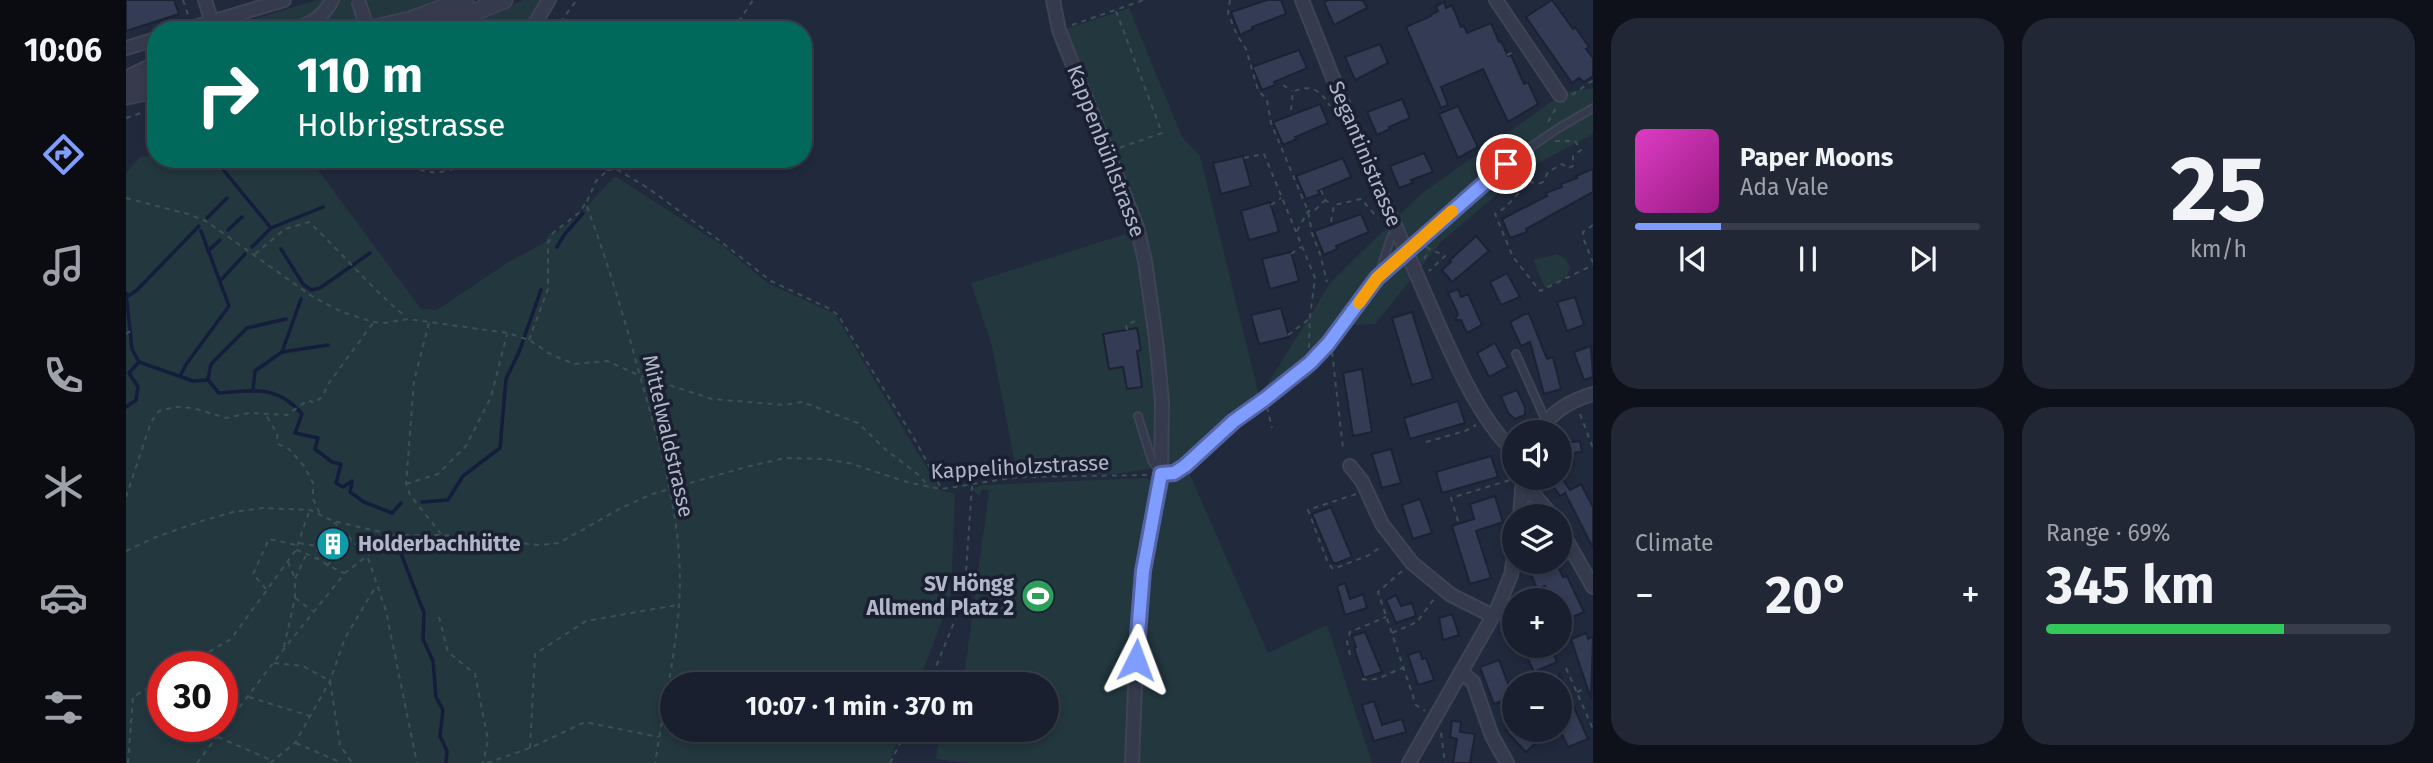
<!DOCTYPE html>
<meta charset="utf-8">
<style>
:root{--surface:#191f2e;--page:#222736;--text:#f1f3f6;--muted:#9fa2aa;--line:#373d4a;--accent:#7f9cff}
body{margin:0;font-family:"Fira Sans",sans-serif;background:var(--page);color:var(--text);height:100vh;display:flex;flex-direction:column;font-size:26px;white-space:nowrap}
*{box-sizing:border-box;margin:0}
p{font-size:23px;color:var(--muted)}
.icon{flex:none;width:38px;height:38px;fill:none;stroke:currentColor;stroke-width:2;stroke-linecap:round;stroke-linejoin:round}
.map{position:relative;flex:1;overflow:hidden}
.side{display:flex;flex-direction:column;gap:18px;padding:18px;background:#0e1119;width:840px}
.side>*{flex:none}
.banner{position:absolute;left:21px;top:21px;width:665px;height:147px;border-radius:28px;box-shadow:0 4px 10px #0003,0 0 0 2px var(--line);background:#00695c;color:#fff;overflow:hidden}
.tools{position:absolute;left:1376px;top:420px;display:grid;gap:14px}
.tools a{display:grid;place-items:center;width:70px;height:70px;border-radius:50%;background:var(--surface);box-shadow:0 4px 10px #0003,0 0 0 2px var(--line);font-size:35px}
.speed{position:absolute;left:21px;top:651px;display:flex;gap:14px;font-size:35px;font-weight:700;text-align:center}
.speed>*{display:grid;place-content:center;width:91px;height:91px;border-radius:50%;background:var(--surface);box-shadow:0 4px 10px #0003,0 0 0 2px var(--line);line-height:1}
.speed .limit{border:10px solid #d22;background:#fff;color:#111}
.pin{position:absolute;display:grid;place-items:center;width:60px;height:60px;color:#fff;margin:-30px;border:4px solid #fff;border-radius:50%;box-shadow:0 2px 7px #0007}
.me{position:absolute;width:77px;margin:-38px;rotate:3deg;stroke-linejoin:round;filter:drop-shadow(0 0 5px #0008)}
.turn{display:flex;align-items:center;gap:24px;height:147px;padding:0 35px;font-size:32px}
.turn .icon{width:91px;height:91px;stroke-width:2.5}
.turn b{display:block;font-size:49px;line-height:60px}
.big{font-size:52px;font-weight:700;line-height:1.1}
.side .widget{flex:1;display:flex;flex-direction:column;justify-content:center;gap:10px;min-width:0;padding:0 24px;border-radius:28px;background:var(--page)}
.side .dial{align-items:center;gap:0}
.dial b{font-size:91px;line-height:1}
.song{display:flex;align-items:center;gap:21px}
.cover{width:84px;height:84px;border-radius:10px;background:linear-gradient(135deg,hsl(310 70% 55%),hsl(310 70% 35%))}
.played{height:7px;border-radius:4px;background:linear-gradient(90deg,var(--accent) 25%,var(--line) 25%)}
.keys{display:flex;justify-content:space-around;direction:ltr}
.heat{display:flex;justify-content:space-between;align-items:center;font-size:38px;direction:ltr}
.charge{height:10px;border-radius:5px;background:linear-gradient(90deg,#34c759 69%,var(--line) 0)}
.side .tiles{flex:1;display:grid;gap:18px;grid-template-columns:repeat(2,1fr)}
.trip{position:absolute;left:534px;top:672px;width:399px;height:70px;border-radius:35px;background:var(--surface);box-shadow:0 4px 10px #0003,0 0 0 2px var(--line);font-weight:700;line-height:70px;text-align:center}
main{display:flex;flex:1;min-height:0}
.tab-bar{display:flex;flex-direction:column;width:126px;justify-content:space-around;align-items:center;background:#0a0c12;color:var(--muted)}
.tab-bar .icon{width:49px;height:49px}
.tab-bar .active{color:var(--accent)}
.tab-bar b{font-size:32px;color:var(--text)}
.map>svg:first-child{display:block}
.green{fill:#23373e;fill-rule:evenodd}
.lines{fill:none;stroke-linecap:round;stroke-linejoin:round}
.stream{stroke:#141e3c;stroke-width:3.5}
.building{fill:#333c54;stroke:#1c2234;stroke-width:2}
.service-casing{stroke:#3e4456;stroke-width:10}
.minor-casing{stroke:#3e4456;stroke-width:16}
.tertiary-casing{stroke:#3e4456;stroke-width:19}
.path{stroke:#3c5056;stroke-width:2;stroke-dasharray:5 5;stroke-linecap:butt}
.service{stroke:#353b4d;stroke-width:6}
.minor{stroke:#353b4d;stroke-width:12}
.tertiary{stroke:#353b4d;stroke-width:16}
.minor-bridge-casing{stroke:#3e4456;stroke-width:16;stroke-linecap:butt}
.minor-bridge{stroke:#353b4d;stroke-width:12}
.route-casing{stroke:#5365a6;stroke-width:18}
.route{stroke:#7f9cff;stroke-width:12}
.slow{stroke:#f59e0b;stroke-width:12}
.labels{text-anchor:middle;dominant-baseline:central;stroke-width:7;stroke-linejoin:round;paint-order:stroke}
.street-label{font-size:21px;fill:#b1b6c9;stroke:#1a2032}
.poi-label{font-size:21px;font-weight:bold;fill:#b1b6c9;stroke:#1a2032;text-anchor:start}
</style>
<main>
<nav class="tab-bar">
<b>10:06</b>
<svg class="icon active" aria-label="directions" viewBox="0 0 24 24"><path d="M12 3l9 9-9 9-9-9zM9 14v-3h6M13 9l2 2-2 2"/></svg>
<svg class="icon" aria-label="music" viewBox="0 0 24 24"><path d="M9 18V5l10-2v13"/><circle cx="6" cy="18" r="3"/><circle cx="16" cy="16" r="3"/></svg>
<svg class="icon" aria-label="phone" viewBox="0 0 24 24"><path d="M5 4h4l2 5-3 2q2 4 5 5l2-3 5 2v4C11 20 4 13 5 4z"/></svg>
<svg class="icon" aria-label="climate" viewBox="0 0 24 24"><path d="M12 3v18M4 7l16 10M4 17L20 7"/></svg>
<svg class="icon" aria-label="car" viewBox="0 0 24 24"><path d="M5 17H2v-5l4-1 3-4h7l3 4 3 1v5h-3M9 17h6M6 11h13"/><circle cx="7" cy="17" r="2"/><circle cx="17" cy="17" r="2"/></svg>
<svg class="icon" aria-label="filters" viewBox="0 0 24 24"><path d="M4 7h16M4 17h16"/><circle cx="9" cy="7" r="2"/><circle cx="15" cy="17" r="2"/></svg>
</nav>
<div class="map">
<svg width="1467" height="763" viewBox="0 0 1467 763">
<rect width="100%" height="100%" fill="#21293d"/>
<g class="green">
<polygon points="191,0 323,0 284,13 209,30 91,30"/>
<polygon points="397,0 416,0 396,30 324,30"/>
<polygon points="1003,8 1056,137 1074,156 1134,400 1095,427 1054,466 1048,466 1038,460 1023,259 937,30"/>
<polygon points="1467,88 1467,134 1401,169 1315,242 1249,324 1227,325 1182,379 1139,388 1205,282 1295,194 1439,92"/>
<path d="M30,155V159H184L295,309L311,310L381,263L418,243L424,233L429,234L455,213L489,176L597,246L642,283L709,314L814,490L829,494L825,596L792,684H546V730H775L763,763H0V173L14,157ZM37,667H96V726H37Z"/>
<polygon points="1009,231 1032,393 1032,450 1023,469 989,474 891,474 866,346 845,283"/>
<polygon points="1431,254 1439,258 1444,267 1441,277 1419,288 1407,260"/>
<polygon points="1061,468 1142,653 1201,625 1246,763 1008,763 1016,600 1037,489"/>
<polygon points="1018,478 1027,481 1029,488 1003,763 843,763 810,759 814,730 920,730 920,684 837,684 863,491 856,489 853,497 846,488 857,485"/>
</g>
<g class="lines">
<g class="stream">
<polyline points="95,167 145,228"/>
<polyline points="81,218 101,198"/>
<polyline points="102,230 116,217"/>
<polyline points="126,247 145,228 197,207"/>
<polyline points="431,247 438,235 457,213"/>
<polyline points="155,249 177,284 185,290 194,288 244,253"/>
<polyline points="82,251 94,240"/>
<polyline points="94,281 119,254"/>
<polyline points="0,293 6,349 13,362"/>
<polyline points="1,297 11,290 73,226"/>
<polyline points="156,352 202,345"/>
<polyline points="54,376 61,363 103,306 75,231"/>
<polyline points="82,379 85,364 121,328 160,319"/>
<polyline points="127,391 129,371 156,352 175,299"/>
<path d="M0,407L10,400L12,387L3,373L13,362L67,381L82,380L93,393C128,390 151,385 176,414L169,433L192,438L189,449L206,462L215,464L210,483L217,487L226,481L224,492L238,502L266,513L275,503"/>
<polyline points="296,502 322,500 337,476 374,448 380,379 393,352 415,290"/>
<polyline points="274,551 298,613 297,639 307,661 310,697 317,710 314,736 321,751 320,763"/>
</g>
</g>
<g class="building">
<polygon points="0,0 48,0 53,14 0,31"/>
<polygon points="1141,0 1155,0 1160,14 1126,27 1127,29 1114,35 1105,12"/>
<polygon points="1203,0 1237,0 1241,8 1208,25 1198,2"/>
<polygon points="1426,0 1447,29 1449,27 1463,47 1460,49 1467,58 1467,76 1458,82 1453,78 1446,83 1400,17"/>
<polygon points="1318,2 1320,8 1326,5 1335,27 1338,26 1341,33 1365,23 1373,42 1375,41 1382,56 1385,55 1398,84 1402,82 1412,104 1382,122 1357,69 1315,87 1322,105 1315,108 1280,27 1305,16 1304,15 1312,11 1310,6"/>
<polygon points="1254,44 1262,63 1229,80 1219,57"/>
<polygon points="1173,50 1181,68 1148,82 1149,85 1136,90 1126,67"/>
<polygon points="1276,99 1284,118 1263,127 1264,129 1251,135 1241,112"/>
<polygon points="1194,104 1202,123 1169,137 1171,139 1157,145 1147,122"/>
<polygon points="1332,106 1352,147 1332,158 1313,114"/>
<polygon points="1298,153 1307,172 1285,180 1287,183 1273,188 1264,166"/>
<polygon points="1117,156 1125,186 1095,194 1087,163"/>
<polygon points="1217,158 1225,177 1192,191 1194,194 1180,199 1170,176"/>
<polygon points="1467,169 1467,192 1400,229 1401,232 1384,238 1376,219 1421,196 1420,193 1436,187 1435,184 1451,178 1450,176"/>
<polygon points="1144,202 1153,232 1123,240 1115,211"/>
<polygon points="1235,214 1243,232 1210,246 1211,249 1198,255 1188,231"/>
<polygon points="1350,236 1363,251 1326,282 1316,270 1325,262 1323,261"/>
<polygon points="1165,252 1173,281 1144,289 1136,259"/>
<polygon points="1381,273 1394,297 1375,305 1364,282"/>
<polygon points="1332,289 1335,297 1342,294 1356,325 1341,333 1335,320 1329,320 1332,314 1322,293"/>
<polygon points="1449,297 1458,325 1441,331 1431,302"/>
<polygon points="1155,308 1163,337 1133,344 1125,315"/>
<polygon points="1286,312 1307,379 1286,385 1266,318"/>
<polygon points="1399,314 1403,314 1421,359 1427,357 1435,389 1418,394 1404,342 1395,346 1384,322"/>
<polygon points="1011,328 1015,350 1011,351 1016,387 1001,389 997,367 983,369 977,334"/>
<polygon points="1369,343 1382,367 1363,377 1351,353"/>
<polygon points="1465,346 1467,377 1458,380 1448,352"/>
<polygon points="1236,369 1246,432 1227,436 1217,373"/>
<polygon points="1391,390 1399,407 1399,415 1389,419 1382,413 1375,396"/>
<polygon points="1332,401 1339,423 1284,439 1278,418"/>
<polygon points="1454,441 1456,452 1446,453 1448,464 1433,466 1433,444"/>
<polygon points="1265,449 1275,483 1256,488 1246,454"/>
<polygon points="1365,456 1372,477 1316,493 1310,472"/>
<polygon points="1435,477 1444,490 1455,484 1467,507 1467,548 1439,493 1434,496 1425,483"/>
<polygon points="1369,496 1377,522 1350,531 1365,578 1344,584 1326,526 1348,519 1344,504"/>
<polygon points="1294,499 1306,533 1287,539 1276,505"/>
<polygon points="1205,507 1226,557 1211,563 1207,563 1186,514"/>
<polygon points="1403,562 1430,562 1437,577 1441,576 1458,612 1433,623 1433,600 1425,600 1419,586 1411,589 1403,570"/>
<polygon points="1219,583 1224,599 1237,594 1241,608 1219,615 1211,586"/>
<polygon points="1270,595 1275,606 1286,603 1290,616 1270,623 1260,600"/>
<polygon points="1326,614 1333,635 1317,640 1313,618"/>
<polygon points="1239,632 1256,672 1238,678 1228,648 1230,647 1226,636"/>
<polygon points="1460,633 1462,639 1467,637 1465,699 1445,639"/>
<polygon points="1396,646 1424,646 1431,662 1408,672"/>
<polygon points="1294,651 1296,659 1300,658 1308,680 1292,685 1282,655"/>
<polygon points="1373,660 1387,697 1368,704 1354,667"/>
<polygon points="1433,673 1462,739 1442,747 1433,728 1441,724 1433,707"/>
<polygon points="1248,701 1256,725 1276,719 1280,732 1248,741 1236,705"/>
<polygon points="1326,721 1335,722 1334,732 1349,734 1344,763 1327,763 1331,739 1324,737"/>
<polygon points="1379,730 1403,730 1413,740 1400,752"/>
</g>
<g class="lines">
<defs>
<g id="service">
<polyline points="1252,277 1265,237 1271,230"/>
<polyline points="1390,354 1420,421"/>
<polyline points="1012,416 1026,461 1035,474 1047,473 1059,466 1108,421 1139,399 1184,363 1202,344 1251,278 1380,164 1431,129 1467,108"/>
</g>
<g id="minor">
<polyline points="79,0 86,22"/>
<polyline points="927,0 933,30 1011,227 1019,261 1030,339 1036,401 1035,483 1023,531 1017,571 1011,636 1006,763"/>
<polyline points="1176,0 1230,136 1274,237"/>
<polyline points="1370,0 1434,95"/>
<polyline points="59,30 158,0"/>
<path d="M164,30C183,25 197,18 206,0"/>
<polyline points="405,30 423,0"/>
<polyline points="0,48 30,39"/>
<polyline points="2,77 30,63"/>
<path d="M1285,262C1309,314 1346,415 1388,451"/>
<path d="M1412,432C1426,412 1443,401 1467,394"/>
<polyline points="1224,466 1236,481 1256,524 1286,563 1325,595 1367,616"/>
<polyline points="1396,490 1410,497 1426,516"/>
<polyline points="1394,516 1397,478"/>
<polyline points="1433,527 1467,587"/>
<polyline points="1335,672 1347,682 1366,736 1381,763"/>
<polyline points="1283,763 1371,609 1385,575 1388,557"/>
</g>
<g id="tertiary">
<polyline points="241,30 284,20 339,0"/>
<polyline points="304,30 378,0"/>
<polyline points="0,80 30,74"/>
<polyline points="0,96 30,90"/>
</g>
</defs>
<use href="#service" class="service-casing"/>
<use href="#minor" class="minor-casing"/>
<use href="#tertiary" class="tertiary-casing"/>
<g class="path">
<polyline points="57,0 62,15"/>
<polyline points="1104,0 1102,13 1111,35 1120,49 1132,90 1141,100 1145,123 1182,211 1186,233 1194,254 1201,282"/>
<polyline points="990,11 1036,133 993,148"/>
<polyline points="946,25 1018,0"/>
<polyline points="428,30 451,0"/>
<polyline points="607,30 627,0"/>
<polyline points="1381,55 1390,51"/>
<polyline points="1157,85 1166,91"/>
<polyline points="1446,95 1466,81 1465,77"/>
<path d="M1165,110L1167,92C1185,83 1195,91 1204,106"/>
<polyline points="0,118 30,108"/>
<polyline points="1422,122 1431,106"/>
<path d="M1429,141H1449L1455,150L1447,156V166L1442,168L1436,164L1422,172L1417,182L1412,184L1406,182C1392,190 1384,207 1369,214L1387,257L1414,291L1467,265"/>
<polyline points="1118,158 1138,154 1189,278 1184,316 1183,348"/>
<path d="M277,159C304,183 326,169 356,159"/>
<polyline points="464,159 480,170 492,170 522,188 594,241 645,281 704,309 712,315 789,440 815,488"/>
<path d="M494,159L470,181L460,204C481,260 498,317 514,376C535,450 559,528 553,605C549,658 537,711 529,763"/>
<polyline points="1195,190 1199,200 1207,205"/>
<polyline points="0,198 62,214 80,221 187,297 216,312 247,322 259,323 282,319 382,333 403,340 426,355 448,364 481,361 515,376 586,399 658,405 676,402 732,423 759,449 794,476 803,487"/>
<polyline points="1145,205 1155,198"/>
<polyline points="1205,222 1208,205 1235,199 1252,218"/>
<polyline points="1467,225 1457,232 1458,240 1467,263"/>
<polyline points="1171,231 1182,211 1188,211 1199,200"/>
<polyline points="1300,247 1319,256 1303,271"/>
<path d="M129,254L159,229L183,222C216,253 245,288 280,317"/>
<polyline points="1165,254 1175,247"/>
<polyline points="1298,259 1304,249"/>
<polyline points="303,323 288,381 280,484 284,495 315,534"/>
<polyline points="1001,330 1000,325 1014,319"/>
<polyline points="0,334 5,331"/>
<polyline points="1162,335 1183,319"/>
<polyline points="403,340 422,289 422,243 427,233 454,212 459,204"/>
<polyline points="1206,352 1217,448"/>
<polyline points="1141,407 1146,428"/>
<polyline points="1454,414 1467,448"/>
<polyline points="141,417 151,433 152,444 163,449 178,466 187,483 187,499 194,514"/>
<polyline points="1300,442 1339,431 1350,425"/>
<polyline points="280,484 312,474 340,446 365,397 381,334"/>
<polyline points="1230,494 1182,510 1202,563 1207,569 1241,556 1255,547"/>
<polyline points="0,497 25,422 33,411 49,407 67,408 100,418 123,413 161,415 182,400 188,403 196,397 203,383 247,323"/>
<polyline points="1332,521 1325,498 1384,480"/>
<polyline points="208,522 241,555 260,611 291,763"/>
<polyline points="173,543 191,546 211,526"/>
<polyline points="191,547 192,559"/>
<path d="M170,550C188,555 201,566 218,573"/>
<polyline points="0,551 30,537 76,521 107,512 137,508 184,510 207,521 268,535 316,535 412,545 433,543 495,508 526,494 620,467 659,458 697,459 723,463 784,483 815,489 892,477 1021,475"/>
<polyline points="162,562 169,579"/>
<polyline points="201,566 225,541"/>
<polyline points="1276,571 1252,592 1290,705 1299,711"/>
<polyline points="140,589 127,574 143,539 170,545"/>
<polyline points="169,598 187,611"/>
<polyline points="313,617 322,652 349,674 362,740 357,763"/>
<polyline points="1266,633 1291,622 1308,599"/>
<polyline points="158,647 169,598 169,579 181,553"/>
<polyline points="1224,655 1221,642 1224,632 1260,617"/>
<polyline points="148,663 177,666 204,681 214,745 226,763"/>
<polyline points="57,667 105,639 170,550 183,512"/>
<polyline points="1440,668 1467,729"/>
<path d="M1236,679C1252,682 1262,673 1277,668"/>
<polyline points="803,684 835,605 840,571 846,486"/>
<polyline points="1451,692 1459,689"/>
<polyline points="123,697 184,716"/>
<polyline points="1315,733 1319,763"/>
<polyline points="92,737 145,760"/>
<polyline points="170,743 216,763"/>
<polyline points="404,748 409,654 460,621 551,605"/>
<polyline points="2,763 7,697 37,679"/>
<polyline points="71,763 157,650 219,573 268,535"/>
<polyline points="144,763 169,743 204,681 219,638 250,586"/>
<polyline points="361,763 404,748 459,722 532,737"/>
<polyline points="764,763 781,730"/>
</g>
<use href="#service" class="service"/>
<use href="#minor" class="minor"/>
<use href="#tertiary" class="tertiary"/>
<defs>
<g id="minor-bridge">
<polyline points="232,0 242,30"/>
<polyline points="1274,237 1285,262"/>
</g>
</defs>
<use href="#minor-bridge" class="minor-bridge-casing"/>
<use href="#minor-bridge" class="minor-bridge"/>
</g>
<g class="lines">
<defs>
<polyline id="route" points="1010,660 1017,571 1035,474 1048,473 1059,466 1108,421 1139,399 1184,363 1202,344 1251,278 1380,164"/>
</defs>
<use href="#route" class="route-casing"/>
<use href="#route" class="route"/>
<polyline class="slow" points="1233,303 1251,278 1326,211"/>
</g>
<defs>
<symbol id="building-disc" viewBox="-11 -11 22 22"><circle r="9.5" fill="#0f9aa8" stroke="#1a2032"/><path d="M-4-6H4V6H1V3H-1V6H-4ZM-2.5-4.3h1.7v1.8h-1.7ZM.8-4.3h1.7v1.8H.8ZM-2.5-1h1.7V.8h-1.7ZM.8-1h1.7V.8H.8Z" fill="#fff"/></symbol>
<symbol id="stadium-disc" viewBox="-11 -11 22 22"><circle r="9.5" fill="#2e9e5b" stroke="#1a2032"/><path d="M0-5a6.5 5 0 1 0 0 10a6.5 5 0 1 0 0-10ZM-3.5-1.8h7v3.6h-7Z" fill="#fff"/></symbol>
</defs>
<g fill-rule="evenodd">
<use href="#building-disc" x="188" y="525" width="38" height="38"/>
<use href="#stadium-disc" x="893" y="577" width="38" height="38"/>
</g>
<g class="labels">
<g class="street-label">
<text transform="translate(980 151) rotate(69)">Kappenbühlstrasse</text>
<text transform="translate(1239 154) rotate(67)">Segantinistrasse</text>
<text transform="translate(542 436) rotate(77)">Mittelwaldstrasse</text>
<text transform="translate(894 467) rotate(-3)">Kappeliholzstrasse</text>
</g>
<g class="poi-label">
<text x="232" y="544">Holderbachhütte</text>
<text x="888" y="584" text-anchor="end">SV Höngg<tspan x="888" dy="24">Allmend Platz 2</tspan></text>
</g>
</g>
</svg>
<div class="tools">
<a><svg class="icon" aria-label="sound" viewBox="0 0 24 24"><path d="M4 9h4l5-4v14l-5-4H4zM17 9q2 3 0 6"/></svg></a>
<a><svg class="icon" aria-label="layers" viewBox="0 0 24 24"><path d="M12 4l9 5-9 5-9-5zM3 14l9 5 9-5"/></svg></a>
<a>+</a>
<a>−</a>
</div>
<div class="speed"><div class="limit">30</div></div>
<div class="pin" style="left:1380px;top:164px;background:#d93025"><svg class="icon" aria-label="arrive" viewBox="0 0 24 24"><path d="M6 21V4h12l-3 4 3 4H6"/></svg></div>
<svg class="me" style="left:1010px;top:660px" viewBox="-20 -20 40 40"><path d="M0-17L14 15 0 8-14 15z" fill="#7f9cff" stroke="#fff" stroke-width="4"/></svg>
<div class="trip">10:07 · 1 min · 370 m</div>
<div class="banner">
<div class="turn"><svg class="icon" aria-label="right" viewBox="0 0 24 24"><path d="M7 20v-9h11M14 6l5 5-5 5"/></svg><div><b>110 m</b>Holbrigstrasse</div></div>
</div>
</div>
<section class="side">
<div class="tiles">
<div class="widget">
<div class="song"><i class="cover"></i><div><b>Paper Moons</b><p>Ada Vale</p></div></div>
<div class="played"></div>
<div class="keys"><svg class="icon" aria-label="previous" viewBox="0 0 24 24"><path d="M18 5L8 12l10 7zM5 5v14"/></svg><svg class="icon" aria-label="pause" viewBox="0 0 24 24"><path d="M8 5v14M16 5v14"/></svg><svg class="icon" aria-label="next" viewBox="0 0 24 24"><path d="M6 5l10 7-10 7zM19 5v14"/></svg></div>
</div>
<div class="widget dial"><b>25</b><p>km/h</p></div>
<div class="widget"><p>Climate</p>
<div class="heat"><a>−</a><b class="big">20°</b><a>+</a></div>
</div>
<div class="widget"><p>Range · 69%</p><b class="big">345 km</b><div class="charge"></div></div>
</div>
</section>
</main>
